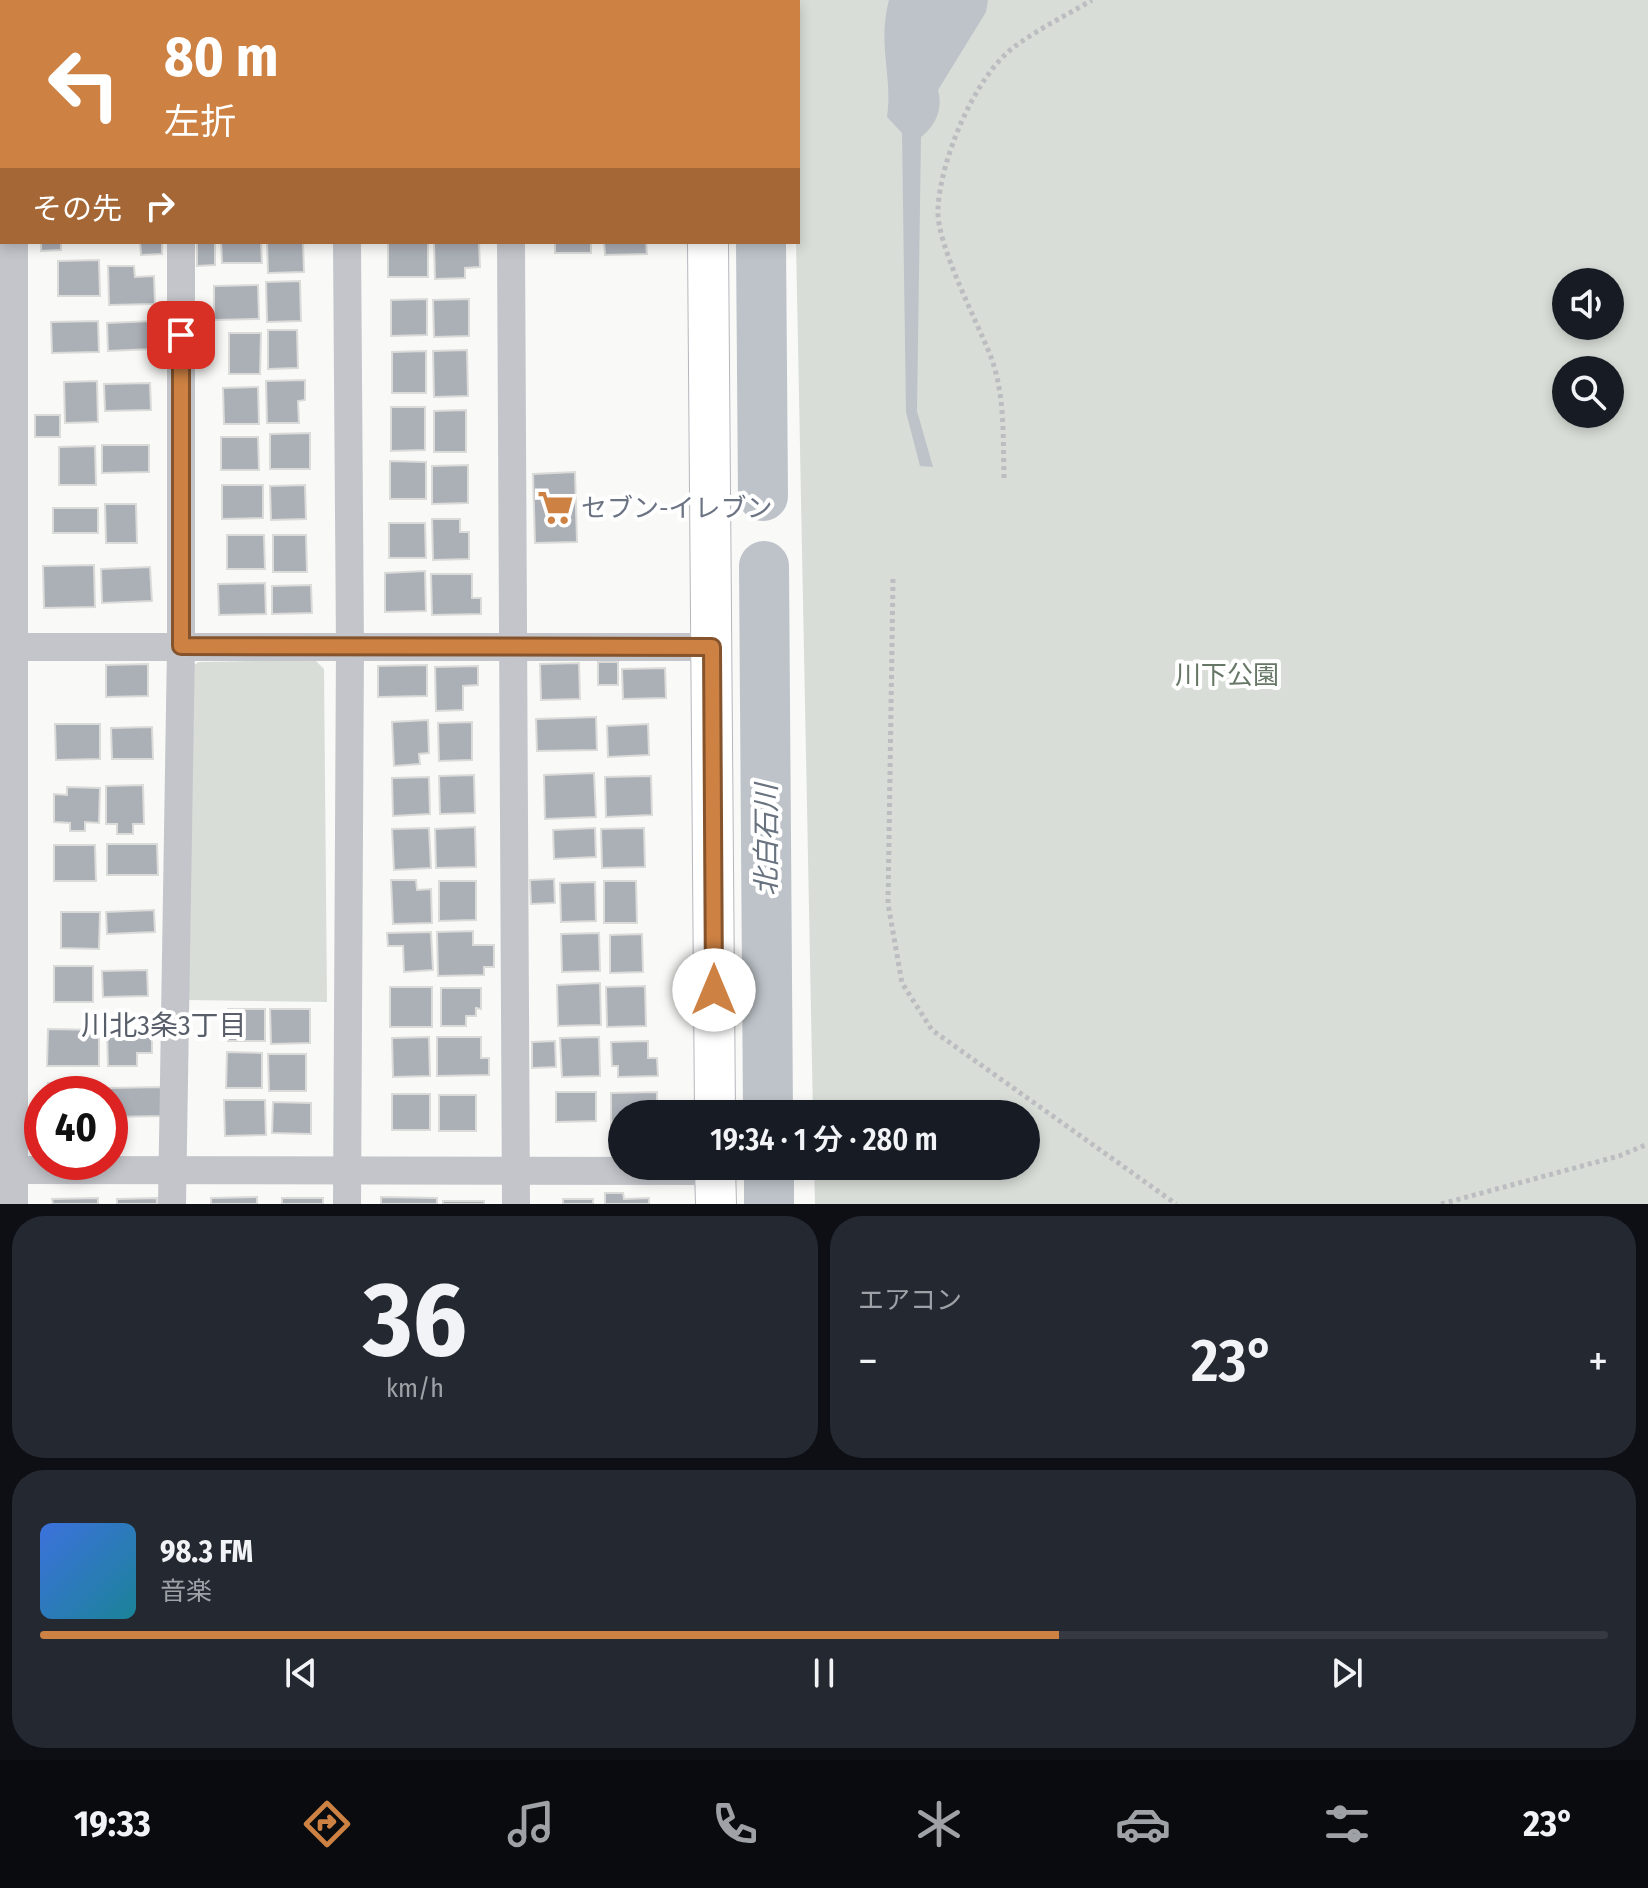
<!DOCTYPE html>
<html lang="ja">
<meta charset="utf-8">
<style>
:root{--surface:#171b24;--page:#242831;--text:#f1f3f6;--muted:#9ea1a6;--line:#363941;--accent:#cd8143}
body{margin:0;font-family:"Fira Sans Condensed","Noto Sans JP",sans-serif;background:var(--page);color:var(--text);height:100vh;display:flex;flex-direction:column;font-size:30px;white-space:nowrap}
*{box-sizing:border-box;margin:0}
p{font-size:26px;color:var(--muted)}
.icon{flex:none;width:44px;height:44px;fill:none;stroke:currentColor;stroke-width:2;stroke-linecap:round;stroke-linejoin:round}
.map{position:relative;height:1204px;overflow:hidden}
.details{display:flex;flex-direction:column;gap:12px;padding:12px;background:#0d0f14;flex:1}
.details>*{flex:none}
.top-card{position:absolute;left:0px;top:0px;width:800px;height:244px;box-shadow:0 4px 12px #0003;background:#cd8143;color:#fff;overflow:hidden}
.controls{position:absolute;left:1552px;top:268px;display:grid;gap:16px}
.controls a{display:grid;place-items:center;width:72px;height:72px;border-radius:50%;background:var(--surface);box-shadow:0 4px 12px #0003;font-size:40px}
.speed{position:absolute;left:24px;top:1076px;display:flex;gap:16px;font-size:40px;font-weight:700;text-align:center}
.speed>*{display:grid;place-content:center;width:104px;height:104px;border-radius:50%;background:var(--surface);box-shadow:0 4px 12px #0003;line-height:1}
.speed .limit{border:12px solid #d22;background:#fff;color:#111}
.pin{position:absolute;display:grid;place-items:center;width:68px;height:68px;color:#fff;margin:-34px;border-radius:16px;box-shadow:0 4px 12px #0006}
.me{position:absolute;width:88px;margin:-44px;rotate:0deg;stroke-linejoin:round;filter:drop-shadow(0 0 6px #0008)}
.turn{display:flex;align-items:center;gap:28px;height:168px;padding:0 32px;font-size:36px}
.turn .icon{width:104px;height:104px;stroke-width:2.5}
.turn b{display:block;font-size:56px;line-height:68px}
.then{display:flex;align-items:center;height:76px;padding:0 32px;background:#0003;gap:16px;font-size:30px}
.big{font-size:60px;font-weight:600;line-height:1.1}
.details .widget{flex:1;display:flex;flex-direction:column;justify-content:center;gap:12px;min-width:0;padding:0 28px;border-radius:32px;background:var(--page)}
.details .dial{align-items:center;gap:0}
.dial b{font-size:104px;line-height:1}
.song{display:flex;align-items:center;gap:24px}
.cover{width:96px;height:96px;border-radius:12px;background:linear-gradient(135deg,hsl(220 70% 55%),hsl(190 70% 35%))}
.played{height:8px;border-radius:4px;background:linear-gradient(90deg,var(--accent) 65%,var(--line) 65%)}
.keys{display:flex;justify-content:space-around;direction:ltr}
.heat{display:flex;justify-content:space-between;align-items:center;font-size:44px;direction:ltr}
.details .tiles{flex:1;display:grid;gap:12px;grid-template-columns:1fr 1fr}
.widget:last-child{grid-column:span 2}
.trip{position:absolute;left:608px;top:1100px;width:432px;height:80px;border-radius:40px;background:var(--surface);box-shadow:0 4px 12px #0003;font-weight:600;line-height:80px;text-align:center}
.tab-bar{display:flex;height:128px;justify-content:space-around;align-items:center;background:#090b0e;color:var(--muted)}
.tab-bar .icon{width:56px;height:56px}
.tab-bar .active{color:var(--accent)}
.tab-bar b{font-size:36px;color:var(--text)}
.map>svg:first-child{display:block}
.green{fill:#d8ddd7;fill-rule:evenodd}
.water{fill:#bdc3c9}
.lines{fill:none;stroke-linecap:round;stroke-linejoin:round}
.river{stroke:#bdc3c9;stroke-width:50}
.building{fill:#abafb6;stroke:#dbdbd9;stroke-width:2}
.secondary-casing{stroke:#b4b7bc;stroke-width:42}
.path{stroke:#bbbdc0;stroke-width:5;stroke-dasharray:4 4;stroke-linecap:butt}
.street{stroke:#c3c5ca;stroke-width:28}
.secondary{stroke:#fff;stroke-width:40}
.route-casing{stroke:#85542c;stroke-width:20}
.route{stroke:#cd8143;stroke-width:14}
.labels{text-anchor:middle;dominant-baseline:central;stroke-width:8;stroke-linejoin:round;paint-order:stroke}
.poi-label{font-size:26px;fill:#6c7484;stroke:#fff;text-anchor:start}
.park-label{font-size:26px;fill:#676;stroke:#fff}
.water-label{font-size:28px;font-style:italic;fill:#68737f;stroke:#fff}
.neighbourhood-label{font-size:28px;fill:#595f6a;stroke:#fff}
</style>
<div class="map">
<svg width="1648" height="1204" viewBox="0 0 1648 1204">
<rect width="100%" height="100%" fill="#f9f9f7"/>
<g class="green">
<path d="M791,0H1648V1204H815L814,1166H1026V1114H813L796,242L798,2ZM1566,282H1610V326H1566ZM1566,370H1610V414H1566Z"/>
<polygon points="315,660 324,669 327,1002 189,1000 189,668 199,662"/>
</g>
<path class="water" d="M889,0H988L986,12L938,90C943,109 936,125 921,137L917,411L933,467L920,466L906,412L902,133L887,117C893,75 877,45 889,0Z"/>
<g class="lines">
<g class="river">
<polyline points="758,0 758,2"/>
<polyline points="761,242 763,496"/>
<polyline points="764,566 768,1114"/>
<polyline points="769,1166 769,1204"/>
</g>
</g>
<g class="building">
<polygon points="41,242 61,242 61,250 41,251"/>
<polygon points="140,242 162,242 162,254 141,255"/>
<polygon points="197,242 215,242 215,265 197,266"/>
<polygon points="221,242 261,242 262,263 222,263"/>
<polygon points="267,242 303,242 304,272 268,273"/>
<rect x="388" y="242" width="40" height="35"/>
<polygon points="479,242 480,267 465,268 465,278 435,279 434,243"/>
<rect x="555" y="242" width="36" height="11"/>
<polygon points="604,242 646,242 647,254 605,255"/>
<polygon points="99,260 100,296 58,296 58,261"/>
<polygon points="108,266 134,266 135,277 154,276 155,304 109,305"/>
<polygon points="300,281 301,321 267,322 266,282"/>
<polygon points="258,285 259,319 214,320 214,286"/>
<polygon points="427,299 427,335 391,336 391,300"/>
<polygon points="469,299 469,336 434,337 433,300"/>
<polygon points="98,321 99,352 52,353 51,322"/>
<polygon points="153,321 154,349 108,351 107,323"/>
<polygon points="268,330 297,330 298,368 268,369"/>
<polygon points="229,333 261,333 260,374 229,374"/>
<polygon points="467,350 468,396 434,397 433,351"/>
<polygon points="426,351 426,393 392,393 392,352"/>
<polygon points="305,380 305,400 298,401 299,423 267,423 266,381"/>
<polygon points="97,381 98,422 65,423 64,382"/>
<polygon points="150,383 151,410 105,411 104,384"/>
<polygon points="258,387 259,424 224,424 223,388"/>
<polygon points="391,407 425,407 425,450 391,451"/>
<polygon points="466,410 466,452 434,452 434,411"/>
<rect x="35" y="415" width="25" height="22"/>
<polygon points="310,433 310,469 270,469 270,434"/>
<polygon points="221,437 258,437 259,470 221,470"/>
<polygon points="102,445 149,445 149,472 102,473"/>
<polygon points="95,446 96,485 59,485 59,447"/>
<polygon points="390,461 426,462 426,499 390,499"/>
<polygon points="468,465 468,503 432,504 432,466"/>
<polygon points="575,472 577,542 535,543 533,474"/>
<polygon points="222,485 263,485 263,518 222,519"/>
<polygon points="305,485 306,519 271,520 270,486"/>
<polygon points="105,504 136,504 137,543 106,543"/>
<rect x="53" y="508" width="45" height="25"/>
<polygon points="432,519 460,519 460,532 469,532 469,559 433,560"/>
<polygon points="389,523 425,523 426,558 389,558"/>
<polygon points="227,535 264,535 265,569 227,569"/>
<polygon points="273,535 306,535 307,572 273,572"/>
<polygon points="94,565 95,607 44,608 43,566"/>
<polygon points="150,567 152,601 102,603 101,569"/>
<polygon points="425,571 426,611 385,612 385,573"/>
<polygon points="431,574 472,574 472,598 481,598 481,614 432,615"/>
<polygon points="265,583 266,614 219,615 218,584"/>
<polygon points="311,585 312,613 272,614 272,586"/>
<rect x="598" y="662" width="20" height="23"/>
<polygon points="579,663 580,699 541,700 540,664"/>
<polygon points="148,664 148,696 106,697 106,665"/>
<polygon points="427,665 427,696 378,697 378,666"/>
<polygon points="478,666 478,685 463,686 463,710 436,711 435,667"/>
<polygon points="665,668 666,698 623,699 622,669"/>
<polygon points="596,717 597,750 537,751 536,719"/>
<polygon points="428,720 429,753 419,754 420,764 394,766 392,722"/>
<polygon points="472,722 472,760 439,761 438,723"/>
<polygon points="55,724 100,724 100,759 56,760"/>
<polygon points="648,724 649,755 608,757 607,726"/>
<polygon points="152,727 153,759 112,759 111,728"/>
<polygon points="594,773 596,817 545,819 544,775"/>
<polygon points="474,775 475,813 440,814 439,776"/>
<polygon points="651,776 652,815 606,817 605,777"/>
<polygon points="429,777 430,814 393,816 392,778"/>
<polygon points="143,785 144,824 133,824 133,834 117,834 117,824 106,824 106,786"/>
<polygon points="67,787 100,788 99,823 85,822 85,831 70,831 70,823 54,822 54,794 67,795"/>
<polygon points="475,827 476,867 436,868 435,829"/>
<polygon points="429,828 431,868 394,870 392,829"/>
<polygon points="595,828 596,857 554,859 553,830"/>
<polygon points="644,828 645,867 602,868 601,829"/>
<polygon points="107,844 157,844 158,875 107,875"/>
<polygon points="54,845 95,845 96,881 54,881"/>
<polygon points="554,879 555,903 531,904 530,880"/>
<polygon points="391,880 416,880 417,890 431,889 432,923 393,924"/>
<polygon points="439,881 476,881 476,920 439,921"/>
<polygon points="604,881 636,881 637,923 604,923"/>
<polygon points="595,882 596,921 561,922 560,883"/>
<polygon points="154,910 155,932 107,934 106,912"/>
<polygon points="61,912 100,912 99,949 61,948"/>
<polygon points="473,931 473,945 494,945 494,967 484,967 484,975 438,976 437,932"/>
<polygon points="431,932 433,970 404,972 403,946 388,946 387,933"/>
<polygon points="599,933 600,971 562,972 561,934"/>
<polygon points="642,934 643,972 610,973 610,935"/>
<rect x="54" y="966" width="39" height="36"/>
<polygon points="147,970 148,996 103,997 102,971"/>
<polygon points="600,983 601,1025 558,1026 557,985"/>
<polygon points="645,986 646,1026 607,1027 606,987"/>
<rect x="390" y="987" width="42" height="40"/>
<polygon points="441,988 481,988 481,1009 476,1008 476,1016 466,1016 466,1026 441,1026"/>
<rect x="228" y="1009" width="37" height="32"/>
<polygon points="270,1009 310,1009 310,1043 271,1044"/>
<polygon points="48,1029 99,1030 99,1066 47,1066"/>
<polygon points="152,1030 152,1053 137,1053 137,1066 108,1066 107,1031"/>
<polygon points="429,1037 430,1076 393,1077 392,1038"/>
<polygon points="437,1037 481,1037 481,1058 489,1058 489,1075 437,1076"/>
<polygon points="599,1037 600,1076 562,1077 560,1038"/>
<polygon points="555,1041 556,1067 532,1068 532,1042"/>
<polygon points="648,1041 648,1058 657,1058 658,1076 618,1077 618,1066 612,1066 611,1042"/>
<polygon points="227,1052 262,1053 262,1088 226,1088"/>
<polygon points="268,1054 306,1054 306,1091 269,1091"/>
<rect x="48" y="1083" width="51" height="11"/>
<polygon points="163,1087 164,1116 110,1117 107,1088"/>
<polygon points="556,1092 596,1092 596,1121 556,1122"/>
<polygon points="657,1092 657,1114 622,1114 622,1128 611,1128 611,1093"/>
<rect x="392" y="1094" width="38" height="36"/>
<rect x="439" y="1095" width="37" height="36"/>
<polygon points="224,1100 265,1100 266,1135 225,1136"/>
<polygon points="273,1102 311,1103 311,1134 272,1133"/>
<polygon points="605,1193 623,1193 624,1199 649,1198 649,1204 605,1204"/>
<polygon points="257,1197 257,1204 211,1204 211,1198"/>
<polygon points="381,1197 437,1198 437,1204 381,1204"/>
<polygon points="98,1198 98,1204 53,1204 52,1199"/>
<polygon points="157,1198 157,1204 117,1204 117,1199"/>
<rect x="282" y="1198" width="41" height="6"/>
<rect x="563" y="1199" width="30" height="5"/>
<rect x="443" y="1201" width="41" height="3"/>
</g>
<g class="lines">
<defs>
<g id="secondary">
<polyline points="705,0 705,2"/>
<polyline points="708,242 715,1114"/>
<polyline points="715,1166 716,1204"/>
</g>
</defs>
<use href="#secondary" class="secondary-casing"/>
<g class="path">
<path d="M1004,478C1003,438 1005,395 991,357C977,321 936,244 938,209C940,160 975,76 1014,47C1038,29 1067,15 1092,0"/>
<polyline points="893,579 888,904 902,983 932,1030 1176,1204"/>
<polyline points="1441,1204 1619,1156 1648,1144"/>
</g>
<g class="street">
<polyline points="511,0 511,2"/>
<polyline points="14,2 14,0"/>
<polyline points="0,120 2,120"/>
<polyline points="14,242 14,1204"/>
<polyline points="511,242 516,1204"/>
<polyline points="0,647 712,647"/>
<polyline points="0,1170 716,1171"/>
<polyline points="172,1204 181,646 181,242"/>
<polyline points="347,1204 350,647 347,242"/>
</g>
<use href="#secondary" class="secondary"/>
</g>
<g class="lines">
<defs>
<polyline id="route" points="181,335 181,646 712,647 714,990"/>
</defs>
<use href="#route" class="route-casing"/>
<use href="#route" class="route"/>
</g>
<defs>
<symbol id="supermarket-bare" viewBox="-9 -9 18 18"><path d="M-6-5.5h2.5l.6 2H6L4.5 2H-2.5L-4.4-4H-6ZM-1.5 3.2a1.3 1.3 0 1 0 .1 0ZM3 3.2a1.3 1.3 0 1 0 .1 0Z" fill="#cd8143" stroke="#fff" stroke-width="2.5" paint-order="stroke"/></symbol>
</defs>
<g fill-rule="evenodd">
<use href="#supermarket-bare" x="530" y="482" width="51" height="51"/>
</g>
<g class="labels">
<g class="poi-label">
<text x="581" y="508">セブン-イレブン</text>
</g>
<g class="park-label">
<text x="1227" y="675">川下公園</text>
</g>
<g class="water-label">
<text transform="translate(766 840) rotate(-90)">北白石川</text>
</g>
<g class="neighbourhood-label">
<text x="164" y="1025">川北3条3丁目</text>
</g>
</g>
</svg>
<div class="controls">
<a><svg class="icon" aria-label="sound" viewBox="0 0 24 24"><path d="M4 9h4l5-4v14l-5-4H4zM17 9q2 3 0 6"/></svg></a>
<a><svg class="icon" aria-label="search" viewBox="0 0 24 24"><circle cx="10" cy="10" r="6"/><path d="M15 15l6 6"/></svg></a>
</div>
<div class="speed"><div class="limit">40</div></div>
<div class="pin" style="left:181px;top:335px;background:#d93025"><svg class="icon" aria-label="arrive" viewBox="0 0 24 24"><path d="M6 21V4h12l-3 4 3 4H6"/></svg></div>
<svg class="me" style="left:714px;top:990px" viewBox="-20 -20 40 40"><circle r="19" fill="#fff"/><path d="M0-13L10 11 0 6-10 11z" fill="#cd8143"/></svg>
<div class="trip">19:34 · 1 分 · 280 m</div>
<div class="top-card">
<div class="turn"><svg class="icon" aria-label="left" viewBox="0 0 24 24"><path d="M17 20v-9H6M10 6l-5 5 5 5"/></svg><div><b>80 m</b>左折</div></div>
<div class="then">その先<svg class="icon" aria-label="right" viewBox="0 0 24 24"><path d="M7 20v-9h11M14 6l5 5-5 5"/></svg></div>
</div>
</div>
<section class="details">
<div class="tiles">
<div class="widget dial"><b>36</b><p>km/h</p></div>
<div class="widget"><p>エアコン</p>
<div class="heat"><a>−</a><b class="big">23°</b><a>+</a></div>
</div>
<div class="widget">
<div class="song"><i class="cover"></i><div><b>98.3 FM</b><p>音楽</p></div></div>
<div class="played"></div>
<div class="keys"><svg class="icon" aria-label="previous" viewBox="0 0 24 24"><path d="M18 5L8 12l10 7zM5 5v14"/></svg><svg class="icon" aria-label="pause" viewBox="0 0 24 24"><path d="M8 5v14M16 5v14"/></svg><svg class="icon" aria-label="next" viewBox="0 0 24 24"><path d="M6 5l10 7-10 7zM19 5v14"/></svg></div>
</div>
</div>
</section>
<nav class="tab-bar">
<b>19:33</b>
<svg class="icon active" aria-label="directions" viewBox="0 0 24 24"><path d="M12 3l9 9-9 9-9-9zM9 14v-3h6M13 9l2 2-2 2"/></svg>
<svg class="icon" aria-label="music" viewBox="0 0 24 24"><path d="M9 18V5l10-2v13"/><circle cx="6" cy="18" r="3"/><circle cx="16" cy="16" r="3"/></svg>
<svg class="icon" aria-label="phone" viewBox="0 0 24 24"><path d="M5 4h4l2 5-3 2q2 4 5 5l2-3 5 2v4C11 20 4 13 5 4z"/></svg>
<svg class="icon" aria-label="climate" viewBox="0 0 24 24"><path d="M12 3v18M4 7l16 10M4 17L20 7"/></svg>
<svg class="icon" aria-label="car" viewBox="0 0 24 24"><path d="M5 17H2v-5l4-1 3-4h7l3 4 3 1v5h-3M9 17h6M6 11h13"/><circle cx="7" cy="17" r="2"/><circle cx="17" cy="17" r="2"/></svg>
<svg class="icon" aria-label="filters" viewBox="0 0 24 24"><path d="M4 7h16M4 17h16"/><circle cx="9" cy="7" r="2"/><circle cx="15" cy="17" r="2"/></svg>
<b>23°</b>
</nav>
